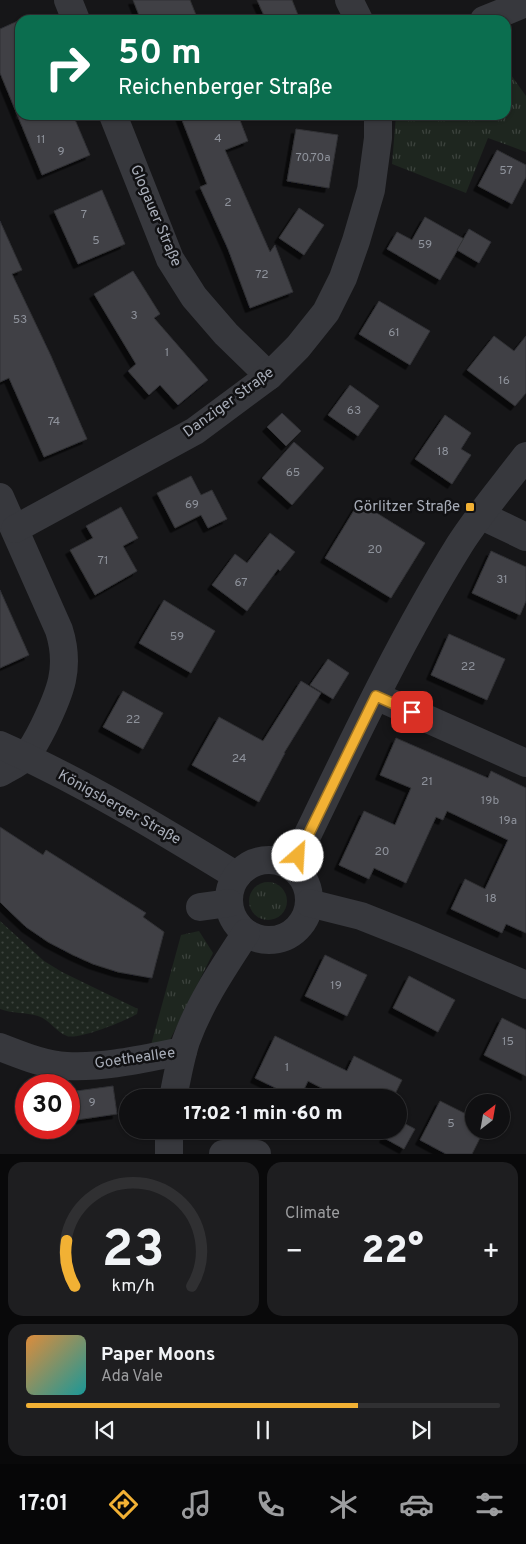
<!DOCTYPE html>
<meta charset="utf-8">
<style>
:root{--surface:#101012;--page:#1e1e20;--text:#f1f3f6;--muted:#9c9d9f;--line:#303032;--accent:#f2b134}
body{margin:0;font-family:Overpass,sans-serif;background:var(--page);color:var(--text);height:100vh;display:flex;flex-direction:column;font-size:19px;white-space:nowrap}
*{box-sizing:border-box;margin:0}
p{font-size:16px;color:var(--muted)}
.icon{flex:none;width:28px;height:28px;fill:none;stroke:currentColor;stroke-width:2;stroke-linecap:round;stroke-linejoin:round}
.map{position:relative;height:1154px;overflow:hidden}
.panel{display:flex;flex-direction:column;gap:8px;padding:8px;background:#09090a;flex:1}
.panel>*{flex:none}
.banner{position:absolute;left:15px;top:15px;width:496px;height:105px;border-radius:15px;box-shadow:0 1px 4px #0004,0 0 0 1px var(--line);background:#0b6e4f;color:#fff;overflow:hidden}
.needle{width:32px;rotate:31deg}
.tools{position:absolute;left:465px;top:1094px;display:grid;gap:10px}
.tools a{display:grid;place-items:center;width:45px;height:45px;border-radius:50%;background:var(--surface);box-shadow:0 1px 4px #0004,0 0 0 1px var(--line);font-size:25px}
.speed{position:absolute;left:15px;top:1074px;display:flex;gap:10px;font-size:25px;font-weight:700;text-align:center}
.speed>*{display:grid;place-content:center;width:65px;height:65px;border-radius:50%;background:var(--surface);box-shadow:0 1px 4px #0004,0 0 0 1px var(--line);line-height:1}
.speed .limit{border:8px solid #d22;background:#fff;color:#111}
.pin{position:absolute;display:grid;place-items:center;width:42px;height:42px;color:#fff;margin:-21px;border-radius:10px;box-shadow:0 2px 8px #0006}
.me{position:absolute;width:55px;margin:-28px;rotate:26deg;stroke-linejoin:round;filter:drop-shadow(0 0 4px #0008)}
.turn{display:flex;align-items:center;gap:18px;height:105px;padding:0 20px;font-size:22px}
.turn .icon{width:65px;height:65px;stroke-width:2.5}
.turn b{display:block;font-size:35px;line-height:42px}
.big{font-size:38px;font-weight:800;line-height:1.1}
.panel .tile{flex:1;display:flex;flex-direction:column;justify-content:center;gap:8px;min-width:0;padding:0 18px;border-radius:15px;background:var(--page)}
.panel .dial{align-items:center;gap:0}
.dial svg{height:130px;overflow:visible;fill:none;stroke:var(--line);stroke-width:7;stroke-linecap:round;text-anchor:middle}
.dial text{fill:var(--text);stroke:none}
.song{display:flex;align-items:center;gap:15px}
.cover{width:60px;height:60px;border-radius:8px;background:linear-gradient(135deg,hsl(30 70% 55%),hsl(180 70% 35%))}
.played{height:5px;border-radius:2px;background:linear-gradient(90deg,var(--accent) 70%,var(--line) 70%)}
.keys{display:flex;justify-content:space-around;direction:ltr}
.heat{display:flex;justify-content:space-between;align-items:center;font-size:28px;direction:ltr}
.panel .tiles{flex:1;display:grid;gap:8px;grid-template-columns:1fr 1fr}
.tile:last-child{grid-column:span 2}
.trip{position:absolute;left:119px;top:1089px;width:288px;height:50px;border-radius:25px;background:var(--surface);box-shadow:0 1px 4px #0004,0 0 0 1px var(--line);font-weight:800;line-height:50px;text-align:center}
.tab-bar{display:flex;height:80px;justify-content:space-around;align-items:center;background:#060607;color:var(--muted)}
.tab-bar .icon{width:35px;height:35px}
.tab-bar .on{color:var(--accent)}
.tab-bar b{font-size:22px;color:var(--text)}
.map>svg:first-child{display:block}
.grass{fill:url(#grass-tufts)}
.park{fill:url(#park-dots)}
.building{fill:#404145;stroke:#303034;filter:url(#shadow)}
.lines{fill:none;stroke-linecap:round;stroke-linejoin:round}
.minor{stroke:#37383d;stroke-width:28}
.route-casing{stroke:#9d7322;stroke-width:12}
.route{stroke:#f2b134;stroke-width:9}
.poi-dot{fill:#f2b134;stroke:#111113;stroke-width:2}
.labels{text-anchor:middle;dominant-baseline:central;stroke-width:5;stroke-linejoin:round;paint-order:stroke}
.number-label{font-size:12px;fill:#8e929b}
.street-label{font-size:15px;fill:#a8adb8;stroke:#111113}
.poi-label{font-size:15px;fill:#a8adb8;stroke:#111113;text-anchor:end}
</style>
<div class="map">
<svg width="526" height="1154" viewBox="0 0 526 1154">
<defs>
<pattern id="grass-tufts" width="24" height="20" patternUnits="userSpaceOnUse" patternTransform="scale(1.25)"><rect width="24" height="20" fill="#1e261f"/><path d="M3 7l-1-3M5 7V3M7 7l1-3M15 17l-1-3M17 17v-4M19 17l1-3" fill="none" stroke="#3c433d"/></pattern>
<pattern id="park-dots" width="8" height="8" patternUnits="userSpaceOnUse" patternTransform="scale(1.25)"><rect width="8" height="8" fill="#1e261f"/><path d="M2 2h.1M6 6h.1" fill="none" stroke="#3c433d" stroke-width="1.8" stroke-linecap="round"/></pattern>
<filter id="shadow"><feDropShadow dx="-4.5" dy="4.5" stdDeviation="0" flood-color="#0009"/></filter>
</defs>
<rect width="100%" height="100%" fill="#161618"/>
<g class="grass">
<polygon points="506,68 526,96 526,152 488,138 466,193 392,164 396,115 506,115"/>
<circle cx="268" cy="901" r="19"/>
<polygon points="199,931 213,953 167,1046 151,1045 181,935"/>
</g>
<path class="park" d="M0,921L44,961L62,972L138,1009L137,1014C125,1021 79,1040 67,1036C56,1032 50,1020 38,1016C25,1012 13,1014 0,1009Z"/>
<g class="building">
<polygon points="133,0 190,0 198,20 141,20"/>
<polygon points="257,0 292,0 300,20 266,20"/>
<polygon points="20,20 20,115 73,115 90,155 42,175 0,73 0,29"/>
<polygon points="180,115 238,115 248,141 225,150 270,252 275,245 293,292 250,308 228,249 200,187 207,184"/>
<polygon points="296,129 338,135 329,188 287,181"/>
<polygon points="497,150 526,165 526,177 512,204 478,186"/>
<polygon points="102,190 125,244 78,264 54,211"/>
<polygon points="299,208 324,225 304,255 279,238"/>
<polygon points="425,217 464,239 440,280 387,249 397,232 412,240"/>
<polygon points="0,221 22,270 12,274 51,356 87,439 44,457 9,378 0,382"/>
<polygon points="469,229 491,242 479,263 457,250"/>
<polygon points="133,271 160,314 154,318 208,380 178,405 160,385 149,395 128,371 136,364 94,294"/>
<polygon points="379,301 430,331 410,365 359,334"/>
<polygon points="494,336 514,351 526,336 526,393 515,406 467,370"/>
<polygon points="350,385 379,406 358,436 328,415"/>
<polygon points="282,413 301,431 286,446 267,427"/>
<polygon points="445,415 471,433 461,449 471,455 452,484 415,459"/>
<polygon points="294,442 324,468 292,505 262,478"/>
<polygon points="191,476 201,495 212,490 227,519 208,528 201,515 175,528 157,493"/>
<polygon points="359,502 425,543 391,598 325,558"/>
<polygon points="121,507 138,538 123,546 137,571 95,595 70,550 93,538 86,526"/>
<polygon points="270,533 295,552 280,571 278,569 247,611 212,585 235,554 247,563"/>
<polygon points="491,551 526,567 526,601 520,615 472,593"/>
<polygon points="0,590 29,655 0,668"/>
<polygon points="164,600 215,631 191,673 139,643"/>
<polygon points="449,634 505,659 487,700 431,675"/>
<polygon points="328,659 349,673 333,699 310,685"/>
<polygon points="301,681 321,693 284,753 285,753 259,802 192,765 219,717 263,741"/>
<polygon points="123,691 163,713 143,749 103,727"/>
<polygon points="396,738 488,778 491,771 526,788 526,933 506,924 502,933 451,909 465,879 485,889 508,840 447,811 443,820 436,817 406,883 374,868 369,879 339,865 364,811 395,825 411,788 380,775"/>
<polygon points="0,827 43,855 46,850 146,913 143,917 164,932 152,978 118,972 93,964 73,955 48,942 26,927 6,908 0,902"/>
<polygon points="325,955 367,975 347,1016 305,996"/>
<polygon points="409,976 455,1000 438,1032 393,1008"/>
<polygon points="502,1018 526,1030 526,1076 484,1055"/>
<polygon points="275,1036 347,1071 354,1056 402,1080 393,1098 341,1098 308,1081 300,1098 296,1098 255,1078"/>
<polygon points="113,1086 117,1114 69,1121 69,1092"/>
<polygon points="440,1101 474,1118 474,1130 484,1130 472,1154 446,1154 420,1140"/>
<polygon points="398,1120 415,1129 404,1149 384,1138 388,1130 398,1130"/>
</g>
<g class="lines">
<g class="minor">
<polyline points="68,0 76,20"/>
<polyline points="349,0 359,20"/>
<polyline points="484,20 526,3"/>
<polyline points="113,115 170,259 194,297 226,334 269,376"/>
<path d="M0,497L59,630C71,668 60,693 44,726C39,736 33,748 26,756C20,763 8,768 0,773"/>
<polyline points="480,515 526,537"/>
<polyline points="15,529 195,431 269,376 298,347 326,312 343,278 356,241 371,190 378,138 378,115"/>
<polyline points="376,696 526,763"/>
<path d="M0,745C83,782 160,829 237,876"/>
<circle cx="269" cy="900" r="40"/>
<path d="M292,867C345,758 396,647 460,544C480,513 504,485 526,456"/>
<polyline points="309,903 361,916 414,937 526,985"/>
<polyline points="200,907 229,903"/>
<path d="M0,1047C21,1055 44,1065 67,1066C106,1068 146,1058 183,1051"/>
<path d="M173,1098C177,1078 180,1060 186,1041C200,1002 224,967 246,933"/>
<polyline points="169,1154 169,1130"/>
<polyline points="223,1154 257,1154"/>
</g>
</g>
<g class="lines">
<defs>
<polyline id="route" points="298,856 376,696 412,712"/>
</defs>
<use href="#route" class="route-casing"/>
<use href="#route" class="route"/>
</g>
<rect class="poi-dot" x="465" y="502" width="10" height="10" rx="2.5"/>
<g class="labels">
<g class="number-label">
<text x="218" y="139">4</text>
<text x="41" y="140">11</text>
<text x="61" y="152">9</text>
<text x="313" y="158">70,70a</text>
<text x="506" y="171">57</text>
<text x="228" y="203">2</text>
<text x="84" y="215">7</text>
<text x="96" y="241">5</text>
<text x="425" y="245">59</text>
<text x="262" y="275">72</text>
<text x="134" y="316">3</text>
<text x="20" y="320">53</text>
<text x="394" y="333">61</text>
<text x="167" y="353">1</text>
<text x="504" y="381">16</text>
<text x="354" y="411">63</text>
<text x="54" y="422">74</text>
<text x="443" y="452">18</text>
<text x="293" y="473">65</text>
<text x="192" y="505">69</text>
<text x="375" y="550">20</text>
<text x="103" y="561">71</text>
<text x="502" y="580">31</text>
<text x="241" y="583">67</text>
<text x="177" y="637">59</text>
<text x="468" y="667">22</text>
<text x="133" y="720">22</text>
<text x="239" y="759">24</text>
<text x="427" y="782">21</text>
<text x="490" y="801">19b</text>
<text x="508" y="821">19a</text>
<text x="382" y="852">20</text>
<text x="491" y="899">18</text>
<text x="336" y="986">19</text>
<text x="508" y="1042">15</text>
<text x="287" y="1068">1</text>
<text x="92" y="1103">9</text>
<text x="451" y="1124">5</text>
</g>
<g class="street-label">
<text transform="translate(155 216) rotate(67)">Glogauer Straße</text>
<text transform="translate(229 403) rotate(-36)">Danziger Straße</text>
<text transform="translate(119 808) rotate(29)">Königsberger Straße</text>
<text transform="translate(135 1059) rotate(-8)">Goetheallee</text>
</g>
<g class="poi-label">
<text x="460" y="507">Görlitzer Straße</text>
</g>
</g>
</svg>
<div class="tools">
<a><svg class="needle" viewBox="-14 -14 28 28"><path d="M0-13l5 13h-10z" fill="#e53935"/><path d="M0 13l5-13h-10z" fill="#9c9d9f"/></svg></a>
</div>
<div class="speed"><div class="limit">30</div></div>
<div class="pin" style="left:412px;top:712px;background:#d93025"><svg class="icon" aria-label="arrive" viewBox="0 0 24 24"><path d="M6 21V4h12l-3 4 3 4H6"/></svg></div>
<svg class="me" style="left:298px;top:856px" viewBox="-20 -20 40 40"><circle r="19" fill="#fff"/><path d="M0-13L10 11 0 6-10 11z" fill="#f2b134"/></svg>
<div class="trip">17:02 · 1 min · 60 m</div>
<div class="banner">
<div class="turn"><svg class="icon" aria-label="right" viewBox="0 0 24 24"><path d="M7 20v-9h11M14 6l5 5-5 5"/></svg><div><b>50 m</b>Reichenberger Straße</div></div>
</div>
</div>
<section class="panel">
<div class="tiles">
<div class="tile dial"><svg viewBox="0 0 100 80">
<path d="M14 69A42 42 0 1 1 86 69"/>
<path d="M14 69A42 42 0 0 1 9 41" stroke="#f2b134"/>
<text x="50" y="56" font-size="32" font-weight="700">23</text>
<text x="50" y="72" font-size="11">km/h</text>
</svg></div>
<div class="tile"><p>Climate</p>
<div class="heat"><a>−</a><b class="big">22°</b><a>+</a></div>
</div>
<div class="tile">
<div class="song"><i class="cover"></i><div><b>Paper Moons</b><p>Ada Vale</p></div></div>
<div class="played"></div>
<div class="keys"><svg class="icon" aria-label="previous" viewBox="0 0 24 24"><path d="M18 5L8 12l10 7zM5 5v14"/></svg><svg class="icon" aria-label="pause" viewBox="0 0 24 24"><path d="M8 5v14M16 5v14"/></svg><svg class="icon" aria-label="next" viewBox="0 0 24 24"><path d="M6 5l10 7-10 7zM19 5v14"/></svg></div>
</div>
</div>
</section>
<nav class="tab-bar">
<b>17:01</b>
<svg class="icon on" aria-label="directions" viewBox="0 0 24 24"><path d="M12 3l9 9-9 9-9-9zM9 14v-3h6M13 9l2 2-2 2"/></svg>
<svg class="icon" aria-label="music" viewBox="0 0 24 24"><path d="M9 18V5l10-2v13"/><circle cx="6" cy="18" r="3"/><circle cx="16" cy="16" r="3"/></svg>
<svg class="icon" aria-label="phone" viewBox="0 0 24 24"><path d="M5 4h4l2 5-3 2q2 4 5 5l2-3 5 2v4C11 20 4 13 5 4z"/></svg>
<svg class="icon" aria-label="climate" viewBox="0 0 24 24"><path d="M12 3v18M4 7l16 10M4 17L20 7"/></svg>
<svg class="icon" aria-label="car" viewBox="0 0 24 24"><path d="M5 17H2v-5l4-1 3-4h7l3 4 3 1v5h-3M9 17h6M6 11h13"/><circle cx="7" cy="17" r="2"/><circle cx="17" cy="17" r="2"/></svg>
<svg class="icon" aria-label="filters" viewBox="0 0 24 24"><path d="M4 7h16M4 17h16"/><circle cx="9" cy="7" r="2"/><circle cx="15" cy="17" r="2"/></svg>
</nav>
